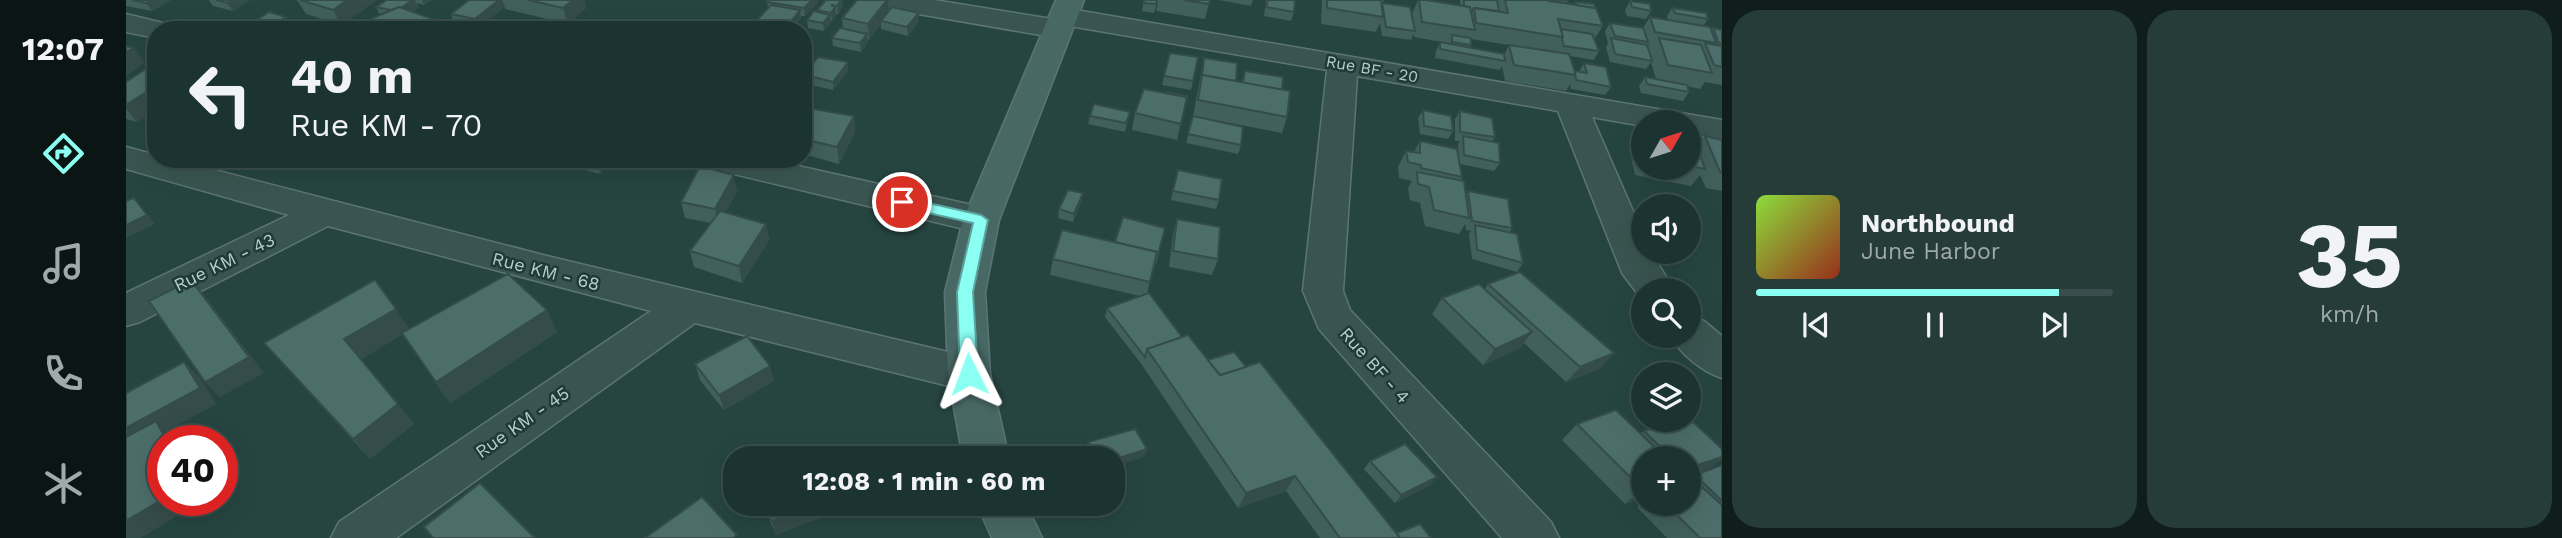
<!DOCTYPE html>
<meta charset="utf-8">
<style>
:root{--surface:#1c3431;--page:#253c39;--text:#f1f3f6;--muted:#a0aaab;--line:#3a4f4d;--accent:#8cfff3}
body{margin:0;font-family:"Work Sans",sans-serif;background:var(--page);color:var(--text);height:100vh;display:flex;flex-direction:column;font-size:26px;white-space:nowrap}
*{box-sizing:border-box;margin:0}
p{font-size:23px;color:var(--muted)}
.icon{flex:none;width:38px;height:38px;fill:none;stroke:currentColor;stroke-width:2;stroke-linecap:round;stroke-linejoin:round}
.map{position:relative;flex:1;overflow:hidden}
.details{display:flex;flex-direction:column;gap:10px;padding:10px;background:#0f1d1b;width:840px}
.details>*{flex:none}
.banner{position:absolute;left:21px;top:21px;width:665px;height:147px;border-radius:28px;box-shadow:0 7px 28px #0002,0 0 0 2px var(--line);background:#1c3431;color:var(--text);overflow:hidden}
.needle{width:46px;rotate:51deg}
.buttons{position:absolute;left:1505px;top:110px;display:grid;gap:14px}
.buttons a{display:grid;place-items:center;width:70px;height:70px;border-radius:50%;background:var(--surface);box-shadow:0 7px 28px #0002,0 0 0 2px var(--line);font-size:35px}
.speed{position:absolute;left:21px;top:425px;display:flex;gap:14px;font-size:35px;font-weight:700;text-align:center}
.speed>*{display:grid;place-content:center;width:91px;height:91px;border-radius:50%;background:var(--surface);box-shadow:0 7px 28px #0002,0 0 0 2px var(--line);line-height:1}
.speed .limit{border:10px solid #d22;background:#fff;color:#111}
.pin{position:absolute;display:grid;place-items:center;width:60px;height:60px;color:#fff;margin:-30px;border:4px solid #fff;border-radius:50%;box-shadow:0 2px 7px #0007}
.me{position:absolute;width:77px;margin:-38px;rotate:357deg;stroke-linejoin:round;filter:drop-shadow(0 0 5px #0008)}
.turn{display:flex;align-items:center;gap:24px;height:147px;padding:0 28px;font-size:32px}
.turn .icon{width:91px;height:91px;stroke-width:2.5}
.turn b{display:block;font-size:49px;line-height:60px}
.details .card{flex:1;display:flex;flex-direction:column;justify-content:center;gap:10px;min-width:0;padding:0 24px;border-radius:28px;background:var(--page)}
.details .dial{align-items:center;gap:0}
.dial b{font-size:91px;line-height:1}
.song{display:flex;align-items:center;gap:21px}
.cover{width:84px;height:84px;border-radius:10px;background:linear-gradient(135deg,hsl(90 70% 55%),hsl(10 70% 35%))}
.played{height:7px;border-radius:4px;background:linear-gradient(90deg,var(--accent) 85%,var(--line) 85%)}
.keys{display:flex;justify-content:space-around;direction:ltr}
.details .tiles{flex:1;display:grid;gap:10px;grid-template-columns:repeat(2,1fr)}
.trip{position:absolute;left:597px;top:446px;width:402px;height:70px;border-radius:28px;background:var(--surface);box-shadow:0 7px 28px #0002,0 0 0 2px var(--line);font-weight:700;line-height:70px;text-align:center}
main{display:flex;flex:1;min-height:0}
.dock{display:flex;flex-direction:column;width:126px;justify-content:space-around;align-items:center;background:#0b1514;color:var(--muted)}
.dock .icon{width:49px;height:49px}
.dock .selected{color:var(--accent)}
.dock b{font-size:32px;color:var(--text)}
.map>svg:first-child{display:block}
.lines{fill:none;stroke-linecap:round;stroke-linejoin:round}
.street-casing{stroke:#5c7572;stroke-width:3}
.secondary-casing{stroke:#5c7572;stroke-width:3}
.street{fill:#3a5551;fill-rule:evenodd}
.secondary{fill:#486865;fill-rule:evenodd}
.wall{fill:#415f5b;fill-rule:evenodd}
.shaded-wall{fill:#354d4a}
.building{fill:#4c6e6a;stroke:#354d4a;stroke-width:2}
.route{fill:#8cfff3;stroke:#5ba69e;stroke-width:2}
.labels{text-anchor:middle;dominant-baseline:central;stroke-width:5;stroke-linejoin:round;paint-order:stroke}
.far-street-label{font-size:16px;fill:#b8cecc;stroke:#1f3a37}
.street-label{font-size:18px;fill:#b8cecc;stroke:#1f3a37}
</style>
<main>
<nav class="dock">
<b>12:07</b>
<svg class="icon selected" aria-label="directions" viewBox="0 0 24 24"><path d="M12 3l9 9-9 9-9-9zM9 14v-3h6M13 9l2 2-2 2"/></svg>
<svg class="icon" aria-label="music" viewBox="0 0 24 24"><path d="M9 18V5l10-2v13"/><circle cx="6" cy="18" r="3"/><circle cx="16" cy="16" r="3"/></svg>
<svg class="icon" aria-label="phone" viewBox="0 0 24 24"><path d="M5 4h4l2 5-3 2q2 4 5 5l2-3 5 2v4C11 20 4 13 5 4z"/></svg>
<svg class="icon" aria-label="climate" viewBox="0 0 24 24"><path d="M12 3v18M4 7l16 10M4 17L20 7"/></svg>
</nav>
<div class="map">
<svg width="1596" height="538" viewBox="0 0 1596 538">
<rect width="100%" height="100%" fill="#264541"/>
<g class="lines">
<defs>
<g id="street">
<polygon points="744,0 808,0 926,19 924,16 928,10 938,8 1596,120 1596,140 1563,134 1563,122 1517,122 1517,126 1466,117 1517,234 1517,252 1525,252 1548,290 1517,290 1517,301 1496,273 1432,111 1231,76 1217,291 1224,310 1425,522 1433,538 1376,538 1193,329 1177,291 1201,70 944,26 946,29 942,35 932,38 758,8 748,6"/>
<polygon points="0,14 41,24 45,30 30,30 30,38 0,32"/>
<polygon points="0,147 30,155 30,159 46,159 421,256 843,357 858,362 864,374 858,386 843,391 569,323 270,538 205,538 213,522 525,311 202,226 14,322 0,326 0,293 163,215 0,169"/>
<polygon points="574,159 641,159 855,207 868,211 873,220 868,229 855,233 591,170 579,167"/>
<path d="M1563,316L1578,321L1596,336V378C1577,372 1554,354 1545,336H1563Z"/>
</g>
<g id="secondary">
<polygon points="930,0 958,0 873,220 859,292 864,374 883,458 837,458 822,374 819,292 837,220"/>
<polygon points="851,504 900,504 916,538 866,538"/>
</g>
</defs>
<use href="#street" class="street-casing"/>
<use href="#secondary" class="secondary-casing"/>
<use href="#street" class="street"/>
<use href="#secondary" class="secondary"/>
</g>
<g class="wall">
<polygon points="0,0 45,0 26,11 0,6"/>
<polygon points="83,0 124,0 107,11 87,6"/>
<polygon points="171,0 251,0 215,25 180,14"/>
<polygon points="261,0 306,0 298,5 291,3 293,7 286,12 332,30 247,30 242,20 254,15 250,7"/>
<polygon points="343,0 458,0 460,8 442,24 379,9 379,7 352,27 328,23 325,14"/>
<polygon points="700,0 717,5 712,14 710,14 706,21 705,21 705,23 698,31 682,28 681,20 691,12 691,10"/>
<polygon points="731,0 762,0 763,11 793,13 793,21 782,36 755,29 755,24 743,40 742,39 742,42 735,52 707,46 706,38 717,29 716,18"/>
<polygon points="1018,0 1084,0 1079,19 1030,11 1032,3 1031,3 1028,13 1016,11"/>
<polygon points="1093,0 1127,0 1125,6"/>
<polygon points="1140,0 1169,0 1168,12 1165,21 1138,16"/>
<path d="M1196,0H1258L1256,3L1286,14L1292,0H1300L1334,5V0H1441L1442,3L1448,4L1450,2L1477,26L1468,39L1473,51L1468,60L1444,56L1449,71L1453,72L1458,63L1485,87L1479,95L1445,89L1444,84L1440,91L1379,81L1376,66L1374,70L1309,58L1310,51L1314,42L1322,44V43L1288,37V33L1285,40L1256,36L1254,23L1250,32L1195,24ZM1345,39L1383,45L1378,55L1344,48L1345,45Z"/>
<polygon points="1504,1 1525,11 1520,19 1501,16 1499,10"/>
<polygon points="641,2 692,2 679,16 675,16 675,18 666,30 631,29 630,21 642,8"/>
<polygon points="1546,8 1582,19 1577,26 1585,29 1587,28 1596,30 1596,85 1579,82 1574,89 1561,86 1563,92 1557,101 1515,93 1513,86 1519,77 1530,79 1525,62 1520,69 1484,62 1480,47 1482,43 1479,31 1484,23 1517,28 1524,17 1542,20 1541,16"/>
<polygon points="160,17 165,25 157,30 126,30 123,25"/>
<polygon points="1044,53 1067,81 1065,90 1036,85"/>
<polygon points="1078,58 1110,81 1116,82 1119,71 1156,90 1161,117 1156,133 1073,117 1115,145 1112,154 1060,143 1067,116"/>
<polygon points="30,70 30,110 11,122 0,119 0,82"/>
<polygon points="722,71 707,90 680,84 679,75"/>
<polygon points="1040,93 1061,96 1051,140 1006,130 1009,113"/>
<polygon points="1297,110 1327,131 1322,139 1294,134 1292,118"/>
<polygon points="1334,111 1369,137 1366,142 1374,163 1368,171 1334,164 1336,177 1335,180 1340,194 1342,191 1386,228 1384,232 1397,263 1391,272 1346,259 1343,234 1345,231 1340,230 1339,224 1333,234 1299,226 1294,203 1284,200 1282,188 1286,181 1273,178 1272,167 1280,151 1288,152 1294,141 1333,158 1332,145 1334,141 1329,141 1329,119"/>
<polygon points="728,116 729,132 713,164 677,154 677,125"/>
<polygon points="964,116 1002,120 999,132 962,124"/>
<polygon points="1515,133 1517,133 1517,168 1563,168 1563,134 1571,146 1579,136 1596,140 1596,191 1580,188 1574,175 1565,186 1509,175 1503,149"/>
<polygon points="438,159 485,159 474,174 440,165"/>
<polygon points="1049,179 1093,200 1090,209 1045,200"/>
<polygon points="611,191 599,213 640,224 643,240 616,283 568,267 564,251 585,223 559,218 555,202"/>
<polygon points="957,193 955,202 947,222 932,218 933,209"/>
<polygon points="1051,219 1092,259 1086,275 1043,267 1047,235"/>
<polygon points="1039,228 1030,264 1028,263 1021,294 1056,337 1082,360 1120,367 1271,533 1305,538 1194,538 1160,491 1112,508 1016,365 979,317 981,308 1014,296 924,275 927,259"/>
<polygon points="1362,284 1488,353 1473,369 1440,382 1398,343 1394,348 1357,365 1306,314 1316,298 1359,289"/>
<polygon points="421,310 431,332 324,403 276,334 235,359 288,424 244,459 138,343 283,329"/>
<polygon points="569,364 648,381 598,410 574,380"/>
<polygon points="1451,424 1514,434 1518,431 1583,469 1563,477 1563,458 1517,458 1517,497 1499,504 1436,440"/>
<polygon points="962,442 1021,449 1018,457 965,458 960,450"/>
<polygon points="1244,461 1304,485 1269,503 1238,469"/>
<polygon points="1596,465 1596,538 1541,538 1511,507 1517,502 1517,504 1563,504 1566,478 1569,475"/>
<polygon points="637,504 702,504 704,514 650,535"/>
</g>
<g class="shaded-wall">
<polygon points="25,0 45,0 26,11 20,3"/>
<polygon points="105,0 124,0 107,11 101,3"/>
<polygon points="221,0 251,0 215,25 207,10"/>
<polygon points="287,0 289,0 293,7 273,20 269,11"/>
<polygon points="296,0 306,0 298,5"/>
<polygon points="373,0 376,0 379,7 352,27 349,19"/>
<polygon points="447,0 458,0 460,8 442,24 437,8"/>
<polygon points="686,0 692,0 692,2 679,16 678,8"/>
<polygon points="715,0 717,0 717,5 712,14 711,6"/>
<polygon points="761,0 762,0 763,14 755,21 755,24 743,40 742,24"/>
<polygon points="709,7 710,16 706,21 705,13"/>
<polygon points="674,10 675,18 666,30 660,30 660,28"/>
<polygon points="793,13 793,21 782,36 781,27"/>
<polygon points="704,15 705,23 698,31 697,23"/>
<polygon points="160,17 165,25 157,30 141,30 140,29"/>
<polygon points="741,34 742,42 735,52 734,43"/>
<polygon points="8,48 19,63 0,76 0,52"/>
<polygon points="722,62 722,71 707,90 707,82"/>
<polygon points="30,86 30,104 27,103 30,107 30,110 11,122 0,109 0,105"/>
<polygon points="728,116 729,132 713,164 711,147"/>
<polygon points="475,159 485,159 474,174 471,165"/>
<polygon points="608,175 611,191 593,225 589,209"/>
<polygon points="957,193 955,202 947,222 948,214"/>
<polygon points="8,198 29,224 0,238 0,225"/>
<polygon points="640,224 643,240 616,283 613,266"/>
<polygon points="65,280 79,296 138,373 94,397 79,382"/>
<polygon points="270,309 284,330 234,360 218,339"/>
<polygon points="421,310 431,332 324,403 310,382"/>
<polygon points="1406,332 1394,348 1357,365 1369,349"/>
<polygon points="1488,353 1473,369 1440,382 1454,367"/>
<polygon points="58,362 74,378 90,404 41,431 47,436 49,441 41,441 0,453 0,428"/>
<polygon points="644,366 648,381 598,410 593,395"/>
<polygon points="272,404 288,424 244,459 227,439"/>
<polygon points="1021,449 1018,457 987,467 987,460"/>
<polygon points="1596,457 1596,459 1583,469 1563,477 1563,468"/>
<polygon points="1169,476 1160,491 1112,508 1120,493"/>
<polygon points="1311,477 1304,485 1269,503 1275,495"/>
<polygon points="1516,489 1517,489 1517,497 1499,504"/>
<polygon points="37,499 37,500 77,500 15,538 0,538 0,521"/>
<polygon points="690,504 702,504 704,514 650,535 646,521"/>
</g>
<g class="building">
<polygon points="6,0 25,0 20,3"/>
<polygon points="90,0 105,0 101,3"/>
<polygon points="174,0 221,0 207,10"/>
<polygon points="261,0 287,0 275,8 273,7 265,10 250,7"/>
<polygon points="343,0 373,0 349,19 325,14"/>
<polygon points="402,0 447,0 437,8"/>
<polygon points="642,0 686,0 678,8 641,2"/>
<polygon points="700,0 715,0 711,6 705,5 709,7 705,13 691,10"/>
<polygon points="731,0 761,0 742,24 716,18"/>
<polygon points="1018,0 1031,0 1030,4 1018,3"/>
<polygon points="1058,0 1084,0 1083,4"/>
<polygon points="1142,0 1169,0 1168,12 1140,7"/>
<polygon points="1201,0 1255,0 1257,17 1201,8"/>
<polygon points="1293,0 1300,0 1344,7 1349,30 1296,22"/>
<polygon points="1338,0 1371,0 1373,11 1348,8 1345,12 1344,7 1338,6"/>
<polygon points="1379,0 1419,0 1470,8 1477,26 1432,19 1437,37 1350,23 1348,8 1382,13"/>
<polygon points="1423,0 1441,0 1442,3 1423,1"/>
<polygon points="1504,1 1524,4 1525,11 1506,7"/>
<polygon points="1450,2 1468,4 1469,8 1451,5"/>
<polygon points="1256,3 1284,7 1289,31 1260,27"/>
<polygon points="645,5 674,10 660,28 630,21"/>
<polygon points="273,7 330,27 326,30 269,30 242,20"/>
<polygon points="766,7 793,13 781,27 755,21"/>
<polygon points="1546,8 1580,13 1582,19 1549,13"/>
<polygon points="688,11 704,15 697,23 681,20"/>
<polygon points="143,12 160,17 140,29 123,25"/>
<polygon points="1524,17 1584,27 1590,43 1529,32"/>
<polygon points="1484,23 1517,28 1522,42 1489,36"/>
<polygon points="448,26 476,30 444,30"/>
<polygon points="714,28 741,34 734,43 706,38"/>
<polygon points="1587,28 1596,30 1596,44 1593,43"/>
<polygon points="1435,29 1466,34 1473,51 1438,46 1436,39 1437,37"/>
<polygon points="1326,35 1345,38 1345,45 1326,42"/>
<polygon points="1485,38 1521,45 1526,61 1489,54"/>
<polygon points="1533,38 1575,45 1586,73 1542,65"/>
<polygon points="1314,42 1378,54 1379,61 1314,49"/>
<polygon points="1579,43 1596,46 1596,67 1588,65"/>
<polygon points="1383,45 1443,54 1450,75 1388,65"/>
<polygon points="0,46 8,48 0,52"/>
<polygon points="1044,53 1072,57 1067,81 1038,76"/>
<polygon points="692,57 722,62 707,82 679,75"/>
<polygon points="1078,58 1111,63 1110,81 1076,75 1076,77"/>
<polygon points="1458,63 1480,67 1485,87 1450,80 1449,71 1461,73"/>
<polygon points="21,68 30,70 30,86 0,105 0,82"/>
<polygon points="1119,71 1157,77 1156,90 1117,83"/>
<polygon points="1076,75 1164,91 1161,117 1072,100"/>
<polygon points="1519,77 1561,85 1563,92 1521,84"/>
<polygon points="1018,89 1061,97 1055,124 1009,113"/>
<polygon points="1041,92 1061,96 1060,100 1061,97 1040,93"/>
<polygon points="968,104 1004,112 1000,123 964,116"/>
<polygon points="688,109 728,116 711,147 677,139 677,125"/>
<polygon points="1297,110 1325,116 1327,131 1298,126"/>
<polygon points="1334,111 1366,118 1369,137 1334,132"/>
<polygon points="1067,116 1117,127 1115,145 1062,134"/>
<polygon points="1563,134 1567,135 1579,169 1563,166"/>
<polygon points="1337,136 1373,143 1374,163 1338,155"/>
<polygon points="1579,136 1596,140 1596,172 1594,172"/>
<polygon points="1294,141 1331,149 1336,177 1295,168 1295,165 1282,162 1280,151 1294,153"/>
<polygon points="449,159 475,159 471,165"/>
<polygon points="574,166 608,175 589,209 555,202"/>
<polygon points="1052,170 1096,179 1093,200 1047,191"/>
<polygon points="1291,172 1338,181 1343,218 1308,210 1303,187 1292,184"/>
<polygon points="942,190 957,193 948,214 933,209"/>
<polygon points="1342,191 1382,199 1386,228 1346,221"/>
<polygon points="8,198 21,215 0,225 0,201"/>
<polygon points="594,211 640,224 613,266 564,251"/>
<polygon points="997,217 1039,228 1032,255 1030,255 1031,252 989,242"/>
<polygon points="1051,219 1094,227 1092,259 1047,251"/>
<polygon points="1349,225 1391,234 1397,263 1351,250"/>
<polygon points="936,230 1031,252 1024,282 927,259"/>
<polygon points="1394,272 1488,353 1454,367 1362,284"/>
<polygon points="382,274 421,310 310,382 276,333"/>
<polygon points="65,280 123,357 79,382 23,301"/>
<polygon points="249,280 270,309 218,339 272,404 227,439 138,343"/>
<polygon points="1353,284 1406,332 1369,349 1316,298"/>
<polygon points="1023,293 1056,337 1021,349 1019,357 981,308"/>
<polygon points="1062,335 1094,375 1134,362 1274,538 1214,538 1169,476 1120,493 1021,349"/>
<polygon points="621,336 644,366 593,395 569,364"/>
<polygon points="1108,352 1120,367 1094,375 1082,360"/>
<polygon points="58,362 74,388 0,428 0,393"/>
<polygon points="1490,410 1540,458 1517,458 1517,489 1516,489 1451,424"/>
<polygon points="1563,418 1596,449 1596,457 1563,468 1563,458 1546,458 1518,431 1552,420 1563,420"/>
<polygon points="30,421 41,441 37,441 37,499 0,521 0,437"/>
<polygon points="1009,429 1021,449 987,460 987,458 971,458 962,442"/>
<polygon points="1279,444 1311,477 1275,495 1244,461"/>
<polygon points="1596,465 1596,501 1569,475"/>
<polygon points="1566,478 1596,505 1596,538 1574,538 1540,504 1563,504 1563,479"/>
<polygon points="354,483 409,538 307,538 298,527"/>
<polygon points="576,497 611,535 607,538 519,538"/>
<polygon points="639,504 690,504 646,521"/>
<polygon points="1294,524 1305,538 1274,538 1271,533"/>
</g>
<polygon class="route" points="776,197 855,215 862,220 847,292 852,374 850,379 837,379 834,374 831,292 847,223 771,206 769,202 771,198"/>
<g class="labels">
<g class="far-street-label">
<text transform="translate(1246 69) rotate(10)">Rue BF - 20</text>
</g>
<g class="street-label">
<text transform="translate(98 262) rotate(-26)">Rue KM - 43</text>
<text transform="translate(420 271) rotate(14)">Rue KM - 68</text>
<text transform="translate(1249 365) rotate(48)">Rue BF - 4</text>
<text transform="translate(396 422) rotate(-35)">Rue KM - 45</text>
</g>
</g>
</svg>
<div class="buttons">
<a><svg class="needle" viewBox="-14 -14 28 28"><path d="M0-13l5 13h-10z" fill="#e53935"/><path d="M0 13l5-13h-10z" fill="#a0aaab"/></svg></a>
<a><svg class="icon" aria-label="sound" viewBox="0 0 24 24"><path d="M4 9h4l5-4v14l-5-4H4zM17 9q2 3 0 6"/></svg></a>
<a><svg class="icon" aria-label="search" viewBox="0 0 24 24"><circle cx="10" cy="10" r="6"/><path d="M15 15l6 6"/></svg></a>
<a><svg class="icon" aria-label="layers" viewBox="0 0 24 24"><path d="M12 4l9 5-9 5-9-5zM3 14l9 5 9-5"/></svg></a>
<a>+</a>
</div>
<div class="speed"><div class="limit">40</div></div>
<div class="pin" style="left:776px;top:202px;background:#d93025"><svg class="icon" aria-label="arrive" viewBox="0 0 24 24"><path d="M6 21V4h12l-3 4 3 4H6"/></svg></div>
<svg class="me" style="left:843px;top:374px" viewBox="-20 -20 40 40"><path d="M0-17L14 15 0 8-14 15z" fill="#8cfff3" stroke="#fff" stroke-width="4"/></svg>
<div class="trip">12:08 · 1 min · 60 m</div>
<div class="banner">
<div class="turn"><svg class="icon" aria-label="left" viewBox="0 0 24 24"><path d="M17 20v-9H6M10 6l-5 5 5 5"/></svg><div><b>40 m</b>Rue KM - 70</div></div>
</div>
</div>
<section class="details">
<div class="tiles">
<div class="card">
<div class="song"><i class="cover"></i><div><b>Northbound</b><p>June Harbor</p></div></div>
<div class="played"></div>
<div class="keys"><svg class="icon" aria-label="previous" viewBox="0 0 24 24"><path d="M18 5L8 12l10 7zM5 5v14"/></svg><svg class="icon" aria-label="pause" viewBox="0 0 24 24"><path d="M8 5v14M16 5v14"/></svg><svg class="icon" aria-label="next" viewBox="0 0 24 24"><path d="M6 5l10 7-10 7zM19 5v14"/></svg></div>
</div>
<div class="card dial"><b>35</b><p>km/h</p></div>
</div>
</section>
</main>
